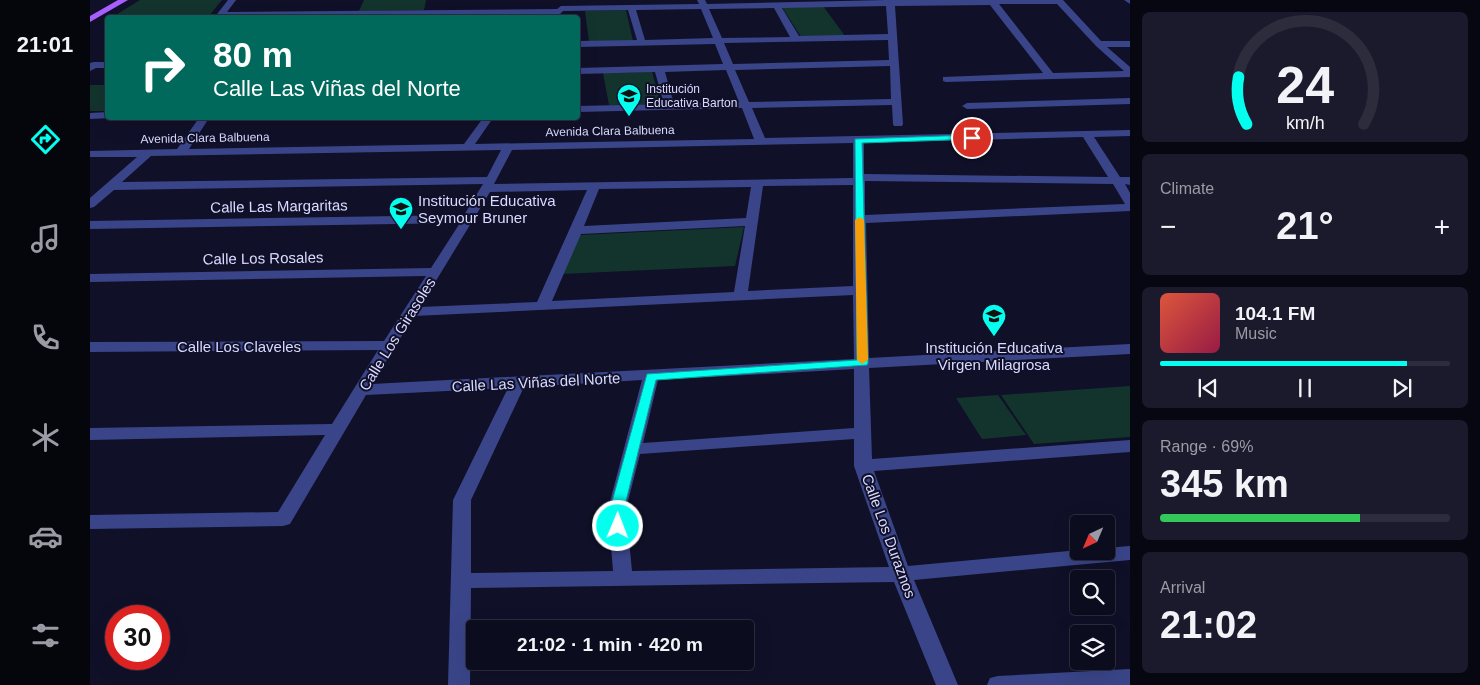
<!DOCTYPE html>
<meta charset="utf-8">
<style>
:root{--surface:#0c0c1f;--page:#1a1a2c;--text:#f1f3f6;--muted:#9a9ba4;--line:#2c2c3d;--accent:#04ffee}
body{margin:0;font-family:Helvetica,sans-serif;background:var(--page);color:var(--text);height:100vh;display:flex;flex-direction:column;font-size:19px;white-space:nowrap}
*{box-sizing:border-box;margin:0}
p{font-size:16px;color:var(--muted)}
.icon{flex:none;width:28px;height:28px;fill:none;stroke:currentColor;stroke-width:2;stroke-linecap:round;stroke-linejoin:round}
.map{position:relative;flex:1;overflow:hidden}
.details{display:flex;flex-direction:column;gap:12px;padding:12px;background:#070711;width:350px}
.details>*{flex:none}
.top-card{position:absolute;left:15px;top:15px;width:475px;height:105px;border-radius:5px;box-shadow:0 5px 20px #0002,0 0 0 1px var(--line);background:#00695c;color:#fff;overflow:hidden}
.needle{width:32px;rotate:224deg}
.tools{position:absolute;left:980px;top:515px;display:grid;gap:10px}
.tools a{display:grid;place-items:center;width:45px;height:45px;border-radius:5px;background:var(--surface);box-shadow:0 5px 20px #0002,0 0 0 1px var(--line);font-size:25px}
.speed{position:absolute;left:15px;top:605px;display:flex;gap:10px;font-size:25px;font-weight:700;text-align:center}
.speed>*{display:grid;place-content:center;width:65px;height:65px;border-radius:50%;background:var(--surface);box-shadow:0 5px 20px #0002,0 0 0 1px var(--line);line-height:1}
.speed .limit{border:8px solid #d22;background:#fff;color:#111}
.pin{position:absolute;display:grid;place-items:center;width:42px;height:42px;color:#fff;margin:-21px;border:2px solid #fff;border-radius:50%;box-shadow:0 1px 5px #0007}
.me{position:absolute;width:55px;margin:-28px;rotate:1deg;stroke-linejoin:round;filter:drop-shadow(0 0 4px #0008)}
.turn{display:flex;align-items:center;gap:18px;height:105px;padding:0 25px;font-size:22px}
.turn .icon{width:65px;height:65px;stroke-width:2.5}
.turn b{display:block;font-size:35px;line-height:42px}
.big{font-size:38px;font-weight:700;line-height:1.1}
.details .card{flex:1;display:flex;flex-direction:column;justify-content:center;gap:8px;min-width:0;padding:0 18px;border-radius:8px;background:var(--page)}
.details .dial{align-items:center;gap:0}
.dial svg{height:130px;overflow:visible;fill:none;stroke:var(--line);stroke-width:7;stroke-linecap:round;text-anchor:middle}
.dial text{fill:var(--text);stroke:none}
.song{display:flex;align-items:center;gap:15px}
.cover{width:60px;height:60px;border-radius:8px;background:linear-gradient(135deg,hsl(10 70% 55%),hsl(340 70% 35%))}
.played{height:5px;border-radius:2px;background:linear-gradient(90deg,var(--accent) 85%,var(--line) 85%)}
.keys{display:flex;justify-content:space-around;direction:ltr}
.heat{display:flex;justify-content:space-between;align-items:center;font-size:28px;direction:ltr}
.charge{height:8px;border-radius:4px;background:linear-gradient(90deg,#34c759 69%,var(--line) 0)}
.trip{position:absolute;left:376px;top:620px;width:288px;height:50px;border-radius:5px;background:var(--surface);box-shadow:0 5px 20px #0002,0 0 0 1px var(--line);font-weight:700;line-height:50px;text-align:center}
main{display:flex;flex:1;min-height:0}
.dock{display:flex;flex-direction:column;width:90px;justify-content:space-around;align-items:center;background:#05050c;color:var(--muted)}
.dock .icon{width:35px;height:35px}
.dock .active{color:var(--accent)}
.dock b{font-size:22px;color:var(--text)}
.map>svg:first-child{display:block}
.green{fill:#13342d}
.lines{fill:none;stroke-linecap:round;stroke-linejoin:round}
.minor{fill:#3a4589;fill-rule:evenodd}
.major{fill:#a85fff;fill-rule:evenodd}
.route{fill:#04ffee;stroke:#03a69b}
.slow{fill:#f59e0b}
.labels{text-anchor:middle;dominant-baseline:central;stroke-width:4;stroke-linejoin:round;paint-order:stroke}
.far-poi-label{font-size:12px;fill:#d8daff;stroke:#101029;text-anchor:start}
.far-street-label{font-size:12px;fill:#d8daff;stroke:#101029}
.poi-label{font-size:15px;fill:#d8daff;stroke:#101029;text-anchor:start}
.street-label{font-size:15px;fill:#d8daff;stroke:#101029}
</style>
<main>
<nav class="dock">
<b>21:01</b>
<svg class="icon active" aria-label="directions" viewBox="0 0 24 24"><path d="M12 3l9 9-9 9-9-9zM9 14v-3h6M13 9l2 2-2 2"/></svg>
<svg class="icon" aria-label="music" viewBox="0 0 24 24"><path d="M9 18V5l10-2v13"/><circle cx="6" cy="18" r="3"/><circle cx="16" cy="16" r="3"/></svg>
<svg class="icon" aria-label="phone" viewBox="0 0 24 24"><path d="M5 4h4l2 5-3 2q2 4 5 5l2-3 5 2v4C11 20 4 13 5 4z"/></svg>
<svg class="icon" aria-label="climate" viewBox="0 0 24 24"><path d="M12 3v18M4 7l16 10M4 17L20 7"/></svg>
<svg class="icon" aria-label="car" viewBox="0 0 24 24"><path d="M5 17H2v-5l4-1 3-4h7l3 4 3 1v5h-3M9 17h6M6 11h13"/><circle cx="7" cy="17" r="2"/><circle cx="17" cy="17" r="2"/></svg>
<svg class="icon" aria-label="filters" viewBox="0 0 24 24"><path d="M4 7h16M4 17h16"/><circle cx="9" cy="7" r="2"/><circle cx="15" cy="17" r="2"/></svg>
</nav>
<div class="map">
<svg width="1040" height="685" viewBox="0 0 1040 685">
<rect width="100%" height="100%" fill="#101029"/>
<g class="green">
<polygon points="50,0 132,0 118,17 24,16"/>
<polygon points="274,0 336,0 334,10 269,11"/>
<polygon points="733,6 755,36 711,37 692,7"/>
<polygon points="536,10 543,41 499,42 495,11"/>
<polygon points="562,72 571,104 519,105 513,73"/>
<rect x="0" y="85" width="17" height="26"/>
<polygon points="654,227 645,266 472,274 490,235"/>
<polygon points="1040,386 1040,437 944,444 911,395"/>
<polygon points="908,395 936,435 892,439 866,398"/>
</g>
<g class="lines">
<g class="minor">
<path d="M138,0H146L137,12L467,9L471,6L609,4L607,0H615L617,4L796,0H973L1011,41H1040V47H1017L1040,67V77L856,82L853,81V77L953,73L900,5L805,6L813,124L812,126H804L803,124L802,105L662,108L675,138L1040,130V136L1004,137L1030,177H1040V185L1035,184L1040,193V211L776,223L779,358L1040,344V354L779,368L782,459L1040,440V452L784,471L818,566L989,550L1016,551V548L1040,546V560L824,580L868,685H846L804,582L381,588L380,685H358L363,500L418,388L276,395L200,524L193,526L0,529V515L188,512L235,435L0,440V428L242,424L288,350L0,352V342L294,341L336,276L0,282V274L341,268L370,223L0,229V221L374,215L393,184L24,190L4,207L0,208V198L47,157H0V151L87,149L109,118H119L99,149L374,144L393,118H403L385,144L664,139L652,108L488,112V106L574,104L565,72L488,74V68L633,64L625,44L488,47V41L547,40L538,10L473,11L469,15L124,18ZM909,4H967L1006,46L1034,71L963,73ZM796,6L798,34L709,36L692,8ZM684,8L700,37L632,38L619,9ZM611,9L623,38L555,40L546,10ZM798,40L799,60L643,64L634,43ZM800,66L801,99L659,102L645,70ZM636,70L649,102L584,104L575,72ZM993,137L1018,177L774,174V143ZM763,143V178L404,184L422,150ZM411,150L397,177L32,182L61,156ZM775,181L1023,184L1035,204L775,215ZM763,185V286L658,291L673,186ZM661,187L656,218L494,226L509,189ZM497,190L447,302L330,307L400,192ZM655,226L644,292L462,301L491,234ZM763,295L764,359L282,384L324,316ZM764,369V428L553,443L568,380ZM552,380L518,509L523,571L381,573V500L434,387ZM764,439V466L799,567L542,571L536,509L550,454Z"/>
<polygon points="1034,0 1040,0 1040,4"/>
<polygon points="4,62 18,62 18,68 6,68 0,71 0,63"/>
<polygon points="1040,98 1040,104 877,109 872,106 877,103"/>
<polygon points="18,112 18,118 21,118 0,119 0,113"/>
<polygon points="1040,669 1040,685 897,685 900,678 908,676"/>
</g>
<polygon class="major" points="28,0 38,0 0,22 0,16"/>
</g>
<polygon class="route" points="882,135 886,138 885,139 772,143 778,363 777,365 566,380 534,509 536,526 533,530 528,531 524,530 520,509 557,374 767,360 765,139"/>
<polygon class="slow" points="770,217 774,220 778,360 772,364 767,360 765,220"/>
<defs>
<symbol id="school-pin" viewBox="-11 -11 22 30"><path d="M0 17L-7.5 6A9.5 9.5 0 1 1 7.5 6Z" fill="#04ffee" stroke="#101029"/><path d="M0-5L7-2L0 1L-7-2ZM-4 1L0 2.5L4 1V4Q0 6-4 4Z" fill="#111"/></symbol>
</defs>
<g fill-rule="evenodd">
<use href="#school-pin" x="525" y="82" width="28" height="38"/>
<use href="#school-pin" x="297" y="195" width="28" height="38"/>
<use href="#school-pin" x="890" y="302" width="28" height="38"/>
</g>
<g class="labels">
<g class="far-poi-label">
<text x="556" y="89">Institución<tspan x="556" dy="14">Educativa Barton</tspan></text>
</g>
<g class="far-street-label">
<text transform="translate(520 131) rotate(-1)">Avenida Clara Balbuena</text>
<text transform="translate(115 138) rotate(-1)">Avenida Clara Balbuena</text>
</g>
<g class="poi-label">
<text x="328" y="200">Institución Educativa<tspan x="328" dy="17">Seymour Bruner</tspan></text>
<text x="904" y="347" text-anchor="middle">Institución Educativa<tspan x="904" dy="17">Virgen Milagrosa</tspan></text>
</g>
<g class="street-label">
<text transform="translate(189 206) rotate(-1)">Calle Las Margaritas</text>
<text transform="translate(173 258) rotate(-1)">Calle Los Rosales</text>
<text transform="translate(307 334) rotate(-58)">Calle Los Girasoles</text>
<text x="149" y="346">Calle Los Claveles</text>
<text transform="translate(446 382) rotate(-3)">Calle Las Viñas del Norte</text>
<text transform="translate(799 536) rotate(70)">Calle Los Duraznos</text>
</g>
</g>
</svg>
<div class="tools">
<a><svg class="needle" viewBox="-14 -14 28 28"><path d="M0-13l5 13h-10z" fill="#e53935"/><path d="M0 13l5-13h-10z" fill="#9a9ba4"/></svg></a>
<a><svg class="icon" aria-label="search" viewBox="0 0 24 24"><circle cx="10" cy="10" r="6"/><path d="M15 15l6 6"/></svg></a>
<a><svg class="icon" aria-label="layers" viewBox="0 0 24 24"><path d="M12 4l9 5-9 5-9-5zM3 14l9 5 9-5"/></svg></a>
</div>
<div class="speed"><div class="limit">30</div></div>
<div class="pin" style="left:882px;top:138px;background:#d93025"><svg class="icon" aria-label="arrive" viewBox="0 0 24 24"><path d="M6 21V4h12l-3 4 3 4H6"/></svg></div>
<svg class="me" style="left:528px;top:526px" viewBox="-20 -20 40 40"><circle r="17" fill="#04ffee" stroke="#fff" stroke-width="3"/><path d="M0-11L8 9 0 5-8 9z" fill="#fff"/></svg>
<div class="trip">21:02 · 1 min · 420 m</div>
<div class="top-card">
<div class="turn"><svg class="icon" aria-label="right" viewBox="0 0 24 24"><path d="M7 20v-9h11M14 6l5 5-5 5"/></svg><div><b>80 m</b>Calle Las Viñas del Norte</div></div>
</div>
</div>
<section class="details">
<div class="card dial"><svg viewBox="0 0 100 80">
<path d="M14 69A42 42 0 1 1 86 69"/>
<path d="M14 69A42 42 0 0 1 9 40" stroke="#04ffee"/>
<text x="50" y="56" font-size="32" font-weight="700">24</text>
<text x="50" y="72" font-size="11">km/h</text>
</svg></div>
<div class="card"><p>Climate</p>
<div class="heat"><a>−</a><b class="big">21°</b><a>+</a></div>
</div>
<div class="card">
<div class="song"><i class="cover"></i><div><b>104.1 FM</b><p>Music</p></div></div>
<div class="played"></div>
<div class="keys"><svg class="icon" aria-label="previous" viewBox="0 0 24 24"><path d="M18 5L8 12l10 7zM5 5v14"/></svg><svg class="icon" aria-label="pause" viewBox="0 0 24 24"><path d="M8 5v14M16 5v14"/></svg><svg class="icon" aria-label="next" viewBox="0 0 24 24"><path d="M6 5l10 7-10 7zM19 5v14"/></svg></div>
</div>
<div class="card"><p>Range · 69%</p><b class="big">345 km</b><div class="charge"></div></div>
<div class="card"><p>Arrival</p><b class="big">21:02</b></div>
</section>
</main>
